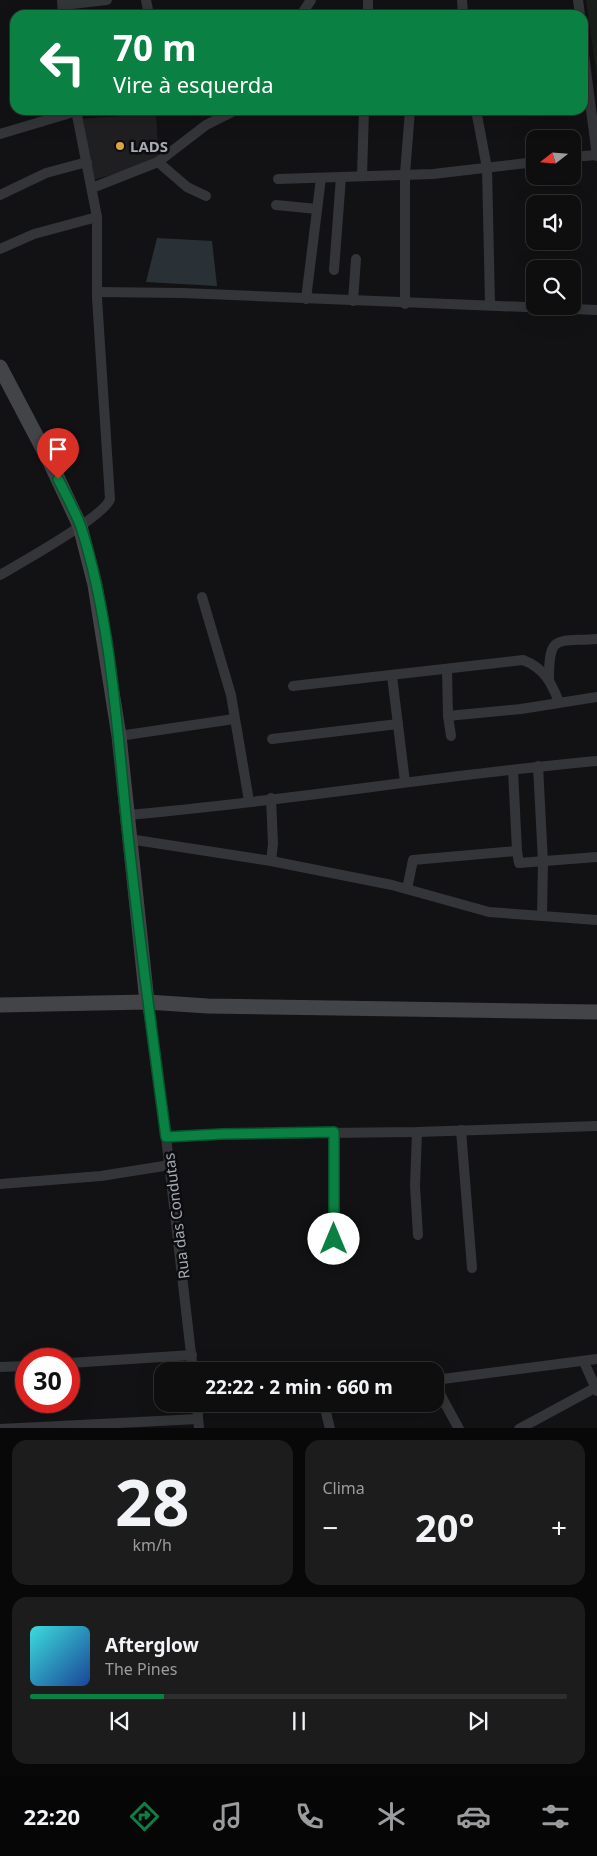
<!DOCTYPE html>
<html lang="pt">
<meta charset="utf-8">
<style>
:root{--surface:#0e0e0f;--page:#1c1c1d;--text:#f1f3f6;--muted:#9b9c9e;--line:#2e2e2f;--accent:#0b8043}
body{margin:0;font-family:"Noto Sans",sans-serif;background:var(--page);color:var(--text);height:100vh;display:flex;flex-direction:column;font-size:19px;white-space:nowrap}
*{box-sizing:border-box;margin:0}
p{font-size:16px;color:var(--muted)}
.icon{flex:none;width:28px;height:28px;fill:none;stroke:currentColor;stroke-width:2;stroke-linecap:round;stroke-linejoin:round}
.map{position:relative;height:1428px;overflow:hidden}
.side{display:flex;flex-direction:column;gap:12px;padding:12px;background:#080808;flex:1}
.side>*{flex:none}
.hud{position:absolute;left:10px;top:10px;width:578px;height:105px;border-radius:15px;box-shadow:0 5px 20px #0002,0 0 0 1px var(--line);background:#0b8043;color:#fff;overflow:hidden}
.needle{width:32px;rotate:253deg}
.tools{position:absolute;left:526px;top:130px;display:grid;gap:10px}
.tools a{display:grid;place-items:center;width:55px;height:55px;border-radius:10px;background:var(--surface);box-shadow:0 5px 20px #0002,0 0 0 1px var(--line);font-size:25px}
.speed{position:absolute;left:15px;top:1348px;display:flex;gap:10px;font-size:25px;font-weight:700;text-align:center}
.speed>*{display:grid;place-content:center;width:65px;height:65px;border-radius:50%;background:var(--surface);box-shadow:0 5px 20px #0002,0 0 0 1px var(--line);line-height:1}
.speed .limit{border:8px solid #d22;background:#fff;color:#111}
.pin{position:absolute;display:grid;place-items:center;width:42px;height:42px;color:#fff;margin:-51px -21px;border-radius:50% 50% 50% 0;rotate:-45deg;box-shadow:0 0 5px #0007}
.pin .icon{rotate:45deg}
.me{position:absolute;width:55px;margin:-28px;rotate:0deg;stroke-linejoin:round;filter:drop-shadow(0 0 4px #0008)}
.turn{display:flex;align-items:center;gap:18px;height:105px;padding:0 20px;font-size:22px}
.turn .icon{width:65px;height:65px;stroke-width:2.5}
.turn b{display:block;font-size:35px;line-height:42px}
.big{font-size:38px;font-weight:700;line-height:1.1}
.side .card{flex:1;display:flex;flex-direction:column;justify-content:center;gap:8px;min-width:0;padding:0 18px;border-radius:15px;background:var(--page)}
.side .dial{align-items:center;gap:0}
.dial b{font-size:65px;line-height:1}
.song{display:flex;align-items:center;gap:15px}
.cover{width:60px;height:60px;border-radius:8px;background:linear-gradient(135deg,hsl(180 70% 55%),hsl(220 70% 35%))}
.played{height:5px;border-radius:2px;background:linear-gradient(90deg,var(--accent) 25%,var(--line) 25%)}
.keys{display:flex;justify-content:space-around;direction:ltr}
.heat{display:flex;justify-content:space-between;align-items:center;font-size:28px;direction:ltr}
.side .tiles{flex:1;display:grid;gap:12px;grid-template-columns:1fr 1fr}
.card:last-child{grid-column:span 2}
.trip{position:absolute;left:154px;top:1362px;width:290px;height:50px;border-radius:15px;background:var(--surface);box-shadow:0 5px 20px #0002,0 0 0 1px var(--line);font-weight:700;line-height:50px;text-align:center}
.tab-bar{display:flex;height:80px;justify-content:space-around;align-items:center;background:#060606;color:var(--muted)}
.tab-bar .icon{width:35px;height:35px}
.tab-bar .current{color:var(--accent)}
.tab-bar b{font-size:22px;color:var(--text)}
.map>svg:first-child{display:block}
.built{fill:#1f1f21}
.green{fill:#191e1a}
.water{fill:#2a3136}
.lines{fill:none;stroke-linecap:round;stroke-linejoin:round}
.street{stroke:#343538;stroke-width:10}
.secondary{stroke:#424448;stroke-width:15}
.route-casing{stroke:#07532c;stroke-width:12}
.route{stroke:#0b8043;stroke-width:9}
.poi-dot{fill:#dda442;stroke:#0d0d0f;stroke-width:2}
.labels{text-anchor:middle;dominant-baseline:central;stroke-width:5;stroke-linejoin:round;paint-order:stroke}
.poi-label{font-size:15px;font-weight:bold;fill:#a5aab3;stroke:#0d0d0f;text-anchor:start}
.street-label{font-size:15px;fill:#a5aab3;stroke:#0d0d0f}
</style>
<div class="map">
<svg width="597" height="1429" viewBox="0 0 597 1429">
<rect width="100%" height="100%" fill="#121214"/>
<polygon class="built" points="156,113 159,161 93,180 83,119"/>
<polygon class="green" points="586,0 597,0 597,78"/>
<polygon class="water" points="157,238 212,241 217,286 146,282"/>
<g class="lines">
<g class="street">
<polyline points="62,0 63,15"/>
<polyline points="146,0 149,15"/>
<polyline points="368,0 368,15"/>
<polyline points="462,0 463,15"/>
<polyline points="578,0 580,15"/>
<polyline points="63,5 107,0"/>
<polyline points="301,15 311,0"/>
<polyline points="582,39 597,156"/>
<polyline points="476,110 487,168 490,304"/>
<polyline points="0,134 77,111"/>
<polyline points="572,157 597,155"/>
<polyline points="158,162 187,187 206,196"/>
<polyline points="362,176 364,110"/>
<polyline points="278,179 433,174 535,162"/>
<polyline points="92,188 158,162 206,125 236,110"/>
<polyline points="0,195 46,173 87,162"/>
<polyline points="276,205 317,209"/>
<polyline points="0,249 34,234 97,217"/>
<polyline points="334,270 341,177"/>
<polyline points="97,292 183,293 597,310"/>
<polyline points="306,299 321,178"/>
<polyline points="353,301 356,259"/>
<polyline points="405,304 405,174 410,110"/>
<path d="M0,575C19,564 105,516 110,499L97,298V217L76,110"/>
<polyline points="202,597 231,695 249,801"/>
<polyline points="447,669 448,716 451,736"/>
<polyline points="392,676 405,782"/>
<path d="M549,678C549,633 557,642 597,639"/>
<path d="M293,686L523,660C544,668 551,682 559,702"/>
<polyline points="448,716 521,709 597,697"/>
<polyline points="119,736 234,719"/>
<polyline points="272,739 398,724"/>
<polyline points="538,766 543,862 542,916"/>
<polyline points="513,770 517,851 519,863 597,857"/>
<polyline points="271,798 273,844 271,861"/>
<path d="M126,815C283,802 440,775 597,761"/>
<polyline points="129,839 271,861 392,885 489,912 597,920"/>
<polyline points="407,889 413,860 517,851"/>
<polyline points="147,1002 166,1137 193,1371"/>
<polyline points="461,1130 472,1268"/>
<polyline points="417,1132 415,1186 418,1235"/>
<polyline points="166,1137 222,1134 417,1132 597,1126"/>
<polyline points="0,1184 101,1176 170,1165"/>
<polyline points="334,1257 334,1132"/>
<polyline points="584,1362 597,1391"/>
<polyline points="69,1363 192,1355"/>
<polyline points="0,1367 26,1366"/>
<polyline points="435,1380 597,1359"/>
<polyline points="435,1385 459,1429"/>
<polyline points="197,1404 199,1429"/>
<polyline points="324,1404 330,1429"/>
<polyline points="0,1429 198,1419"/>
<polyline points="519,1429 595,1388"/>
</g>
<g class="secondary">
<polyline points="0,367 51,464 80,526 95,585 119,736 147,1002"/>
<polyline points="0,1005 147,1002 208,1006 597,1012"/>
</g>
</g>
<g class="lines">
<defs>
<path id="route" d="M58,479C66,495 75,511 81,527C111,620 117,729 127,826C138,930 152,1033 166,1137L222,1134L334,1132V1239"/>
</defs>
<use href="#route" class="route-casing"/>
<use href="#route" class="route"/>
</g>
<circle class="poi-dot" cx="120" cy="146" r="5"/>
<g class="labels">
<g class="poi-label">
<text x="130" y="146">LADS</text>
</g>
<g class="street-label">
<text transform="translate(176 1216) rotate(-97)">Rua das Condutas</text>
</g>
</g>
</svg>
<div class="tools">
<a><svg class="needle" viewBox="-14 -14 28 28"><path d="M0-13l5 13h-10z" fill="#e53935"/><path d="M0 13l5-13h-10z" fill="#9b9c9e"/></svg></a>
<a><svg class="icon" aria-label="sound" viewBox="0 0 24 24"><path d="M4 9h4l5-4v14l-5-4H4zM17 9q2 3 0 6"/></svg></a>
<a><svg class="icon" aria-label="search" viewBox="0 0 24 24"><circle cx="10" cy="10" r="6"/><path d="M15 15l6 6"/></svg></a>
</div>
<div class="speed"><div class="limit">30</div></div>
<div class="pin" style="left:58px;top:479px;background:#d93025"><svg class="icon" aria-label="arrive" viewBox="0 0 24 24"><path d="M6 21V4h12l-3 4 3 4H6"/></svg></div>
<svg class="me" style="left:334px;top:1239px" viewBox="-20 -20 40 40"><circle r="19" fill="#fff"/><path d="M0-13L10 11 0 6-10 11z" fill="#0b8043"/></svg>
<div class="trip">22:22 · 2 min · 660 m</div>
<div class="hud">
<div class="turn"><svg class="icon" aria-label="left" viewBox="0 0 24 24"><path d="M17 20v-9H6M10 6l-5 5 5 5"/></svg><div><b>70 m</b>Vire à esquerda</div></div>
</div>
</div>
<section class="side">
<div class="tiles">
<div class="card dial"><b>28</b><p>km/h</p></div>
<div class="card"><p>Clima</p>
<div class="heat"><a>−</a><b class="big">20°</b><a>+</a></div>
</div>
<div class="card">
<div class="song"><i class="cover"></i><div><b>Afterglow</b><p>The Pines</p></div></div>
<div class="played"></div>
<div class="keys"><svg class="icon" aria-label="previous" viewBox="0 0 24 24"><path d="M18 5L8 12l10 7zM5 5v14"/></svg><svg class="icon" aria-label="pause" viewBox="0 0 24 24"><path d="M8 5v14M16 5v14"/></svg><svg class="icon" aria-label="next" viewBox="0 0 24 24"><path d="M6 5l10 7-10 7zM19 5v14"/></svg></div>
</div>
</div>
</section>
<nav class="tab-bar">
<b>22:20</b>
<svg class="icon current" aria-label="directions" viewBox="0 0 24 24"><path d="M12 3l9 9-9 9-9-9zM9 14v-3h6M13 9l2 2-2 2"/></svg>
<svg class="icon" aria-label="music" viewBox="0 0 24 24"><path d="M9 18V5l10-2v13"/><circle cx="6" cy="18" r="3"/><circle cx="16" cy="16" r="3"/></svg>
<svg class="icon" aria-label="phone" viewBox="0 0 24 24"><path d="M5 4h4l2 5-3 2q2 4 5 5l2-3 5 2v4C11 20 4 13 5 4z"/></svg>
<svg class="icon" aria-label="climate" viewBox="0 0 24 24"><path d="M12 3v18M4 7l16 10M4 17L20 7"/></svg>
<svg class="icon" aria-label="car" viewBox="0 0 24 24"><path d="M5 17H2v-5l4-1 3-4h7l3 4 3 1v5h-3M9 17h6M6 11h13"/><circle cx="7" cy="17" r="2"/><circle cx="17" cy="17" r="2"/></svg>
<svg class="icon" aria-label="filters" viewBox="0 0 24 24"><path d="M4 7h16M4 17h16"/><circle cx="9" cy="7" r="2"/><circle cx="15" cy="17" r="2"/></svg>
</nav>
